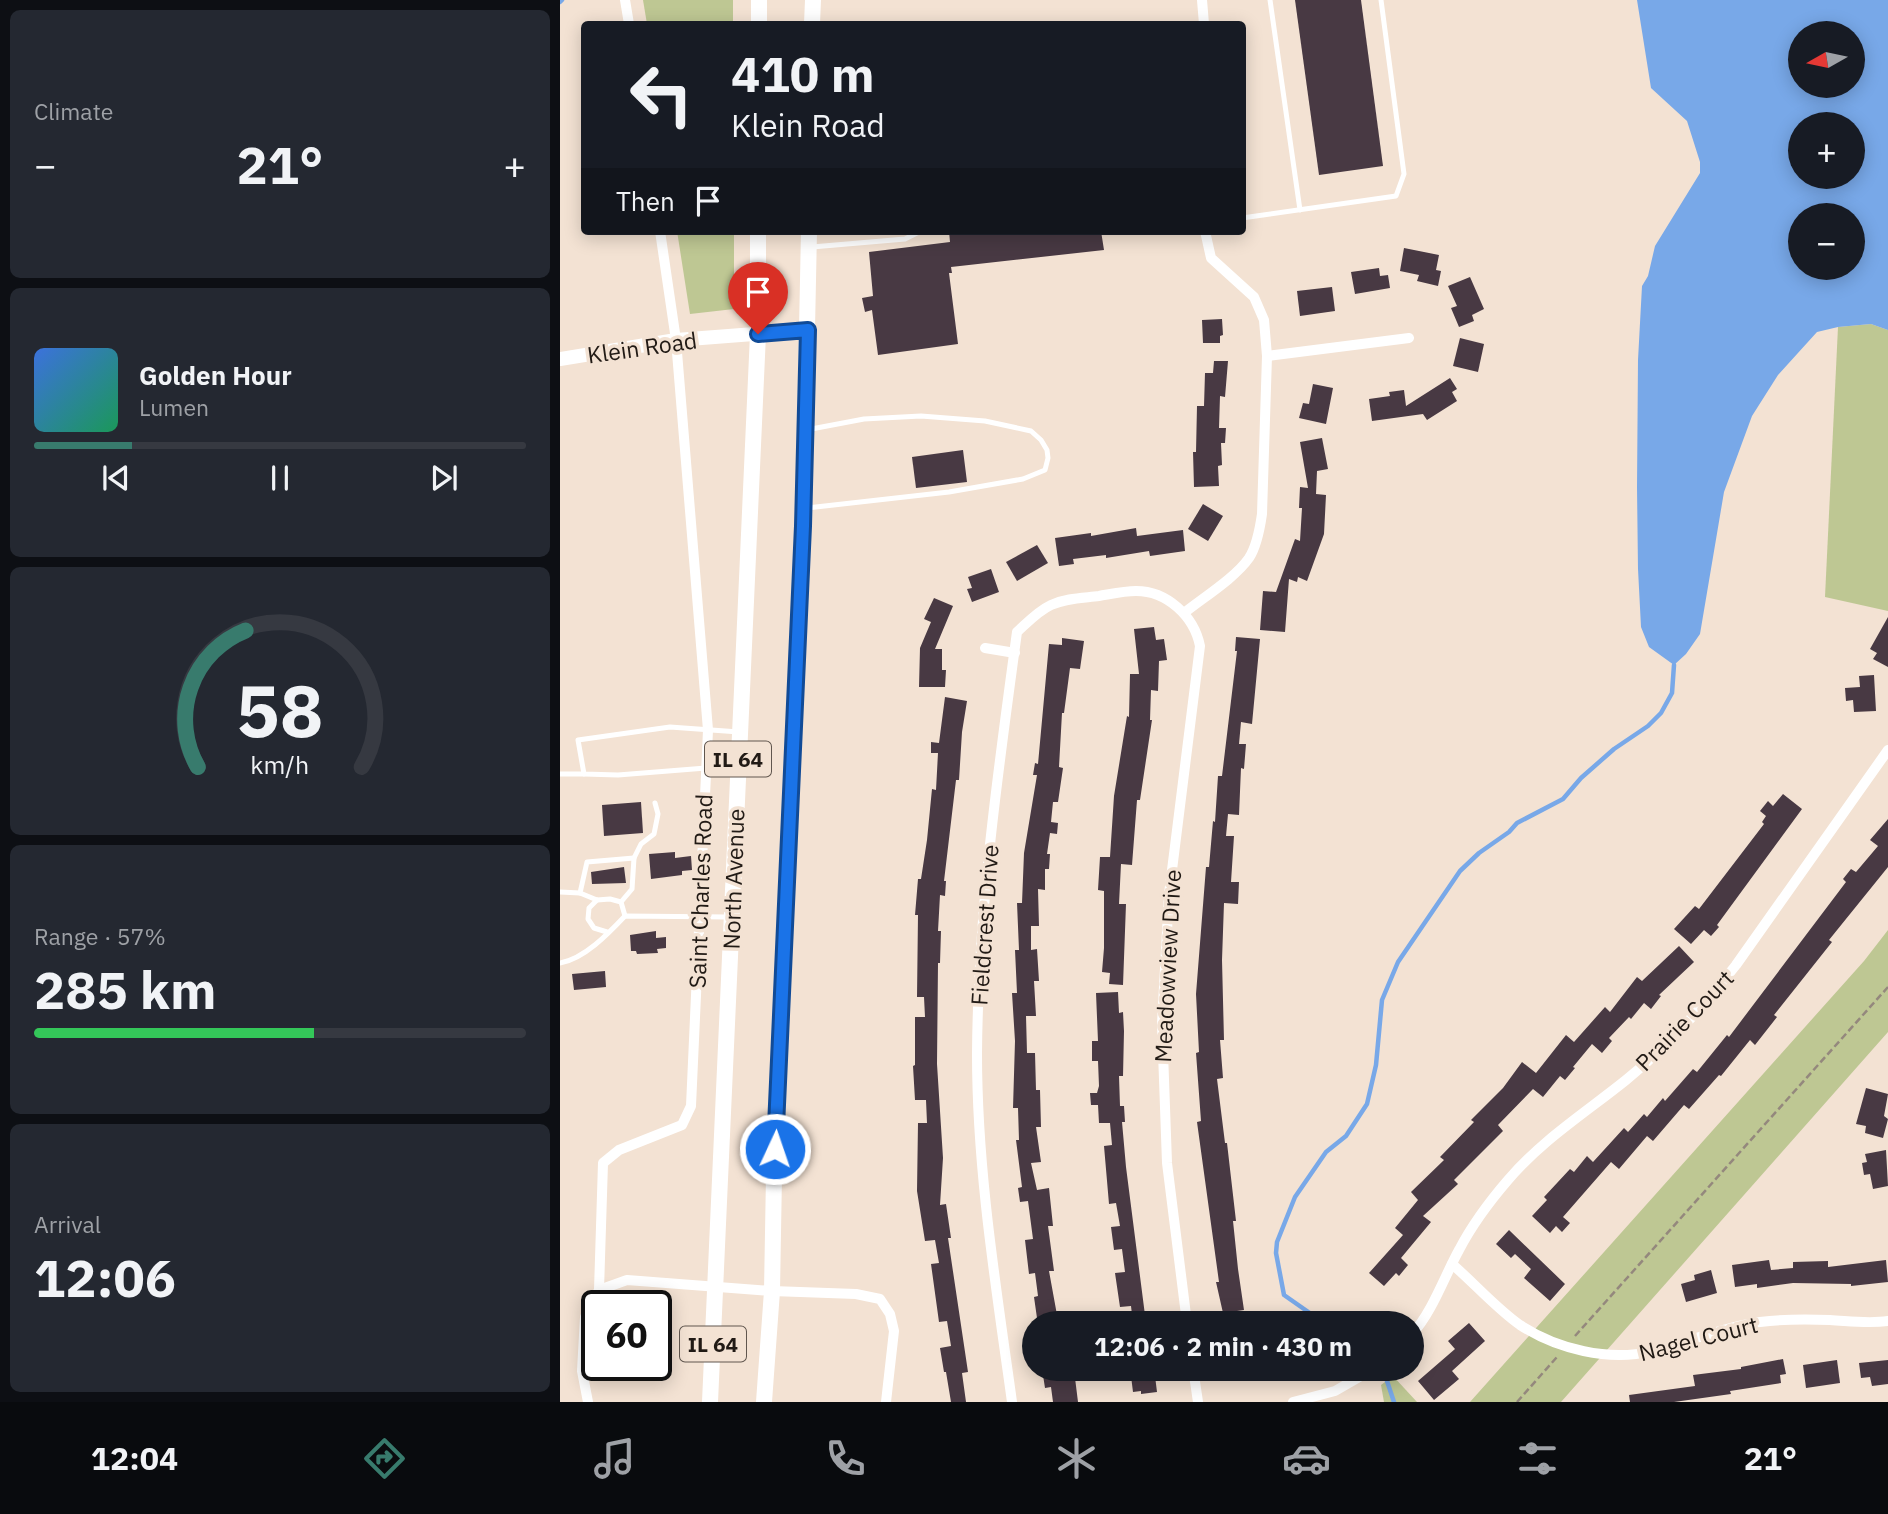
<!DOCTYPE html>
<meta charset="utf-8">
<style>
:root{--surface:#171b24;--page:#242831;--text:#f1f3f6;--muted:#9ea1a6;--line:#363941;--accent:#387b6d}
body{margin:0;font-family:"IBM Plex Sans",sans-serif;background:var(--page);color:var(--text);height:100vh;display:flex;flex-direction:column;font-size:26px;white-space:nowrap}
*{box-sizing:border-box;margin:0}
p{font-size:23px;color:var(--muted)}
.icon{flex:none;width:38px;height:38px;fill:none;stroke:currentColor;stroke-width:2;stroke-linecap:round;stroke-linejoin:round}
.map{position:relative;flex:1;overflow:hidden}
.drawer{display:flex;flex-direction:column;gap:10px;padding:10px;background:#0d0f14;width:560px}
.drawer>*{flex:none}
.top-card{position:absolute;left:21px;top:21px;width:665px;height:214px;border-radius:7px;box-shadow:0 4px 18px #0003;background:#171b24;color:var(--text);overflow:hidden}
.needle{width:46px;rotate:261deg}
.buttons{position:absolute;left:1228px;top:21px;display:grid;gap:14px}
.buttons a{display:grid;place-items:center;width:77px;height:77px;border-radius:50%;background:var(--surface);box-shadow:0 4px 18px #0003;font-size:35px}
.speed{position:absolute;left:21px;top:1290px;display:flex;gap:14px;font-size:35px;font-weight:700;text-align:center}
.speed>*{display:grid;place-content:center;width:91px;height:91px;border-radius:50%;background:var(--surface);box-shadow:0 4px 18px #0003;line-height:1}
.speed .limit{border:4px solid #111;border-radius:10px;background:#fff;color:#111}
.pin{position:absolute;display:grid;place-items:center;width:60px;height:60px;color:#fff;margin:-72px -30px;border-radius:50% 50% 50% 0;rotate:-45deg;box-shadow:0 0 7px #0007}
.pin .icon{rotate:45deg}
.me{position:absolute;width:77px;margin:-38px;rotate:3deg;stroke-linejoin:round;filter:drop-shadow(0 0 5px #0008)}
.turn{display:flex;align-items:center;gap:24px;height:147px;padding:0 35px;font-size:32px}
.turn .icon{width:91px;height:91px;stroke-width:2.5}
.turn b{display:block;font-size:49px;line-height:60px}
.then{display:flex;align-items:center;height:66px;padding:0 35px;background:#0003;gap:14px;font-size:26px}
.big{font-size:52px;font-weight:700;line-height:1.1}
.drawer .tile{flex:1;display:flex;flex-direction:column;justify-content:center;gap:10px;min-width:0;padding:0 24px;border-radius:10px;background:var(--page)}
.drawer .dial{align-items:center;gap:0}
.dial svg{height:182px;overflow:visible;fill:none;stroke:var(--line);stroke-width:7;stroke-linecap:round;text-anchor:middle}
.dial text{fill:var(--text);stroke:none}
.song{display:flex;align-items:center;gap:21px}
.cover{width:84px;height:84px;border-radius:10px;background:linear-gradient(135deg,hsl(220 70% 55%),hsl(150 70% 35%))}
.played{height:7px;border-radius:4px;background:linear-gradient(90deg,var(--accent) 20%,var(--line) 20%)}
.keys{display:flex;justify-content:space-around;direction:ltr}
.heat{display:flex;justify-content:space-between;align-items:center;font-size:38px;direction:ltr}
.charge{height:10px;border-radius:5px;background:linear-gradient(90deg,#34c759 57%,var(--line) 0)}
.trip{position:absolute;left:462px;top:1311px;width:402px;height:70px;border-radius:35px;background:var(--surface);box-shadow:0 4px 18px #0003;font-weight:700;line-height:70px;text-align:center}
.dock{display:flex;height:112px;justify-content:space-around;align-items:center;background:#090b0e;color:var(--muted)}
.dock .icon{width:49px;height:49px}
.dock .on{color:var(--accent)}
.dock b{font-size:32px;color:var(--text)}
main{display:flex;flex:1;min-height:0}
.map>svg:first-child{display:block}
.green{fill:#bec793}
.water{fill:#78a8e8;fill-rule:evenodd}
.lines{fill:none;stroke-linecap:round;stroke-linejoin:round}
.stream{stroke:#78a8e8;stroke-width:4.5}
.building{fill:#483943}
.path{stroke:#94887d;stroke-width:2.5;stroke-dasharray:7 3.5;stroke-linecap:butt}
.lane{stroke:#fff;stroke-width:5}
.street{stroke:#fff;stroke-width:10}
.secondary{stroke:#fff;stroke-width:14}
.primary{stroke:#fff;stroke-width:16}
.route-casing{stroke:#114b97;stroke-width:18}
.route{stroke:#1a73e8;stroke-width:12}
.labels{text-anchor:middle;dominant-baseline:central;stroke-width:7;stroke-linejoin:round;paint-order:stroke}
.shield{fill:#f3e2d3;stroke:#60564e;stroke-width:2}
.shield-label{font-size:21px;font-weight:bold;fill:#211a15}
.street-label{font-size:23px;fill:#211a15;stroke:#f3e2d3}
</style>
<main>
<section class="drawer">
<div class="tile"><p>Climate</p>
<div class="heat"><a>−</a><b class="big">21°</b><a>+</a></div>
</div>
<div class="tile">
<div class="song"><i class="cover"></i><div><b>Golden Hour</b><p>Lumen</p></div></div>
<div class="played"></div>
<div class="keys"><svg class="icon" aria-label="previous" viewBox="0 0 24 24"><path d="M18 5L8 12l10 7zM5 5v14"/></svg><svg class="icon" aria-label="pause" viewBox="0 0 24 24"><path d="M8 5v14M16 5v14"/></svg><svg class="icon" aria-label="next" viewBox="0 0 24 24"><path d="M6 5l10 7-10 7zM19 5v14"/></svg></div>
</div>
<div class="tile dial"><svg viewBox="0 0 100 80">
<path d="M14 69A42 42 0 1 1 86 69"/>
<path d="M14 69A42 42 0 0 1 35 9" stroke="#387b6d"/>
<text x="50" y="56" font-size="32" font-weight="700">58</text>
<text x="50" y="72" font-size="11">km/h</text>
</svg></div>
<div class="tile"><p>Range · 57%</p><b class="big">285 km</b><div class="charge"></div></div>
<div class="tile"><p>Arrival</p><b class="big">12:06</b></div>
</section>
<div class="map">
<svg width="1328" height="1402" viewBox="0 0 1328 1402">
<rect width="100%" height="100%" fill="#f3e2d3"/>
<g class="green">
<polygon points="83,0 173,0 173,24 87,24"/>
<polygon points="117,231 174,231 174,309 130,314"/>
<polygon points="1311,324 1328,330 1328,611 1265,597 1278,327"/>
<polygon points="1328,930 1328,1032 1001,1402 910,1402 1304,961"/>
<polygon points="833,1376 857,1402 824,1402 821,1385"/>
</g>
<path class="water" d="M1077,0H1328V330L1311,324L1278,327L1257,332L1218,375L1192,416L1164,492L1140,634L1126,654L1114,665L1089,647L1081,627L1078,569L1077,487L1078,360L1082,286L1088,276L1095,246L1140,173V162L1127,121L1091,88ZM1241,33H1293V86H1241ZM1241,124H1293V177H1241ZM1241,215H1293V268H1241Z"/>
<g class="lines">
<g class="stream">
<polyline points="0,2 2,0"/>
<polyline points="764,1323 724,1295 716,1253 717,1242 735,1197 766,1152 786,1136 807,1104 816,1065 822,1000 838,962 900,871 919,853 949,832 957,823 1003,799 1021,778 1054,749 1088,726 1101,713 1112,693 1114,665"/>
<polyline points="826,1378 834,1402"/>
</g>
</g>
<g class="building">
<polygon points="735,0 801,0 823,166 759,175"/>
<polygon points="389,231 541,231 544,250 391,267 392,273 389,273 398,344 318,355 312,310 305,312 302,298 313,296 309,252 390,242"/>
<polygon points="844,248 879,255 876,270 881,271 878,286 857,281 859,275 840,271"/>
<polygon points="819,268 820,276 828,275 830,288 795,294 791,272"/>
<polygon points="910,277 924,309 912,315 914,321 899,327 891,308 897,306 888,286"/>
<polygon points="772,287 775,311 740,316 737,291"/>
<polygon points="662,319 663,335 660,336 660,343 643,343 642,320"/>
<polygon points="900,338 924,344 918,372 893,366"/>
<polygon points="654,361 668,361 665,397 660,396 659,428 666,428 665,443 661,443 662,465 658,466 659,486 634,487 633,452 636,452 637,406 644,406 645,373 653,373"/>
<polygon points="890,378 897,389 892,392 897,401 867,420 863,414 812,421 809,399 830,396 829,392 844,390 846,406"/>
<polygon points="753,384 773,388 766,424 739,418 743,403 749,404"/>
<polygon points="762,438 768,469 757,471 756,494 766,495 764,534 747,581 738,577 737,582 729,579 725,632 700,630 703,591 716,592 735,539 740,541 742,508 739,508 740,487 748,488 740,442"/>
<polygon points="403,450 407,482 356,488 352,457"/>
<polygon points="643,504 663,516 648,541 628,529"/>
<polygon points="576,528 577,536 623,530 625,551 590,556 589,551 546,558 546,555 513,559 514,564 499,566 495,538 531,533 531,536"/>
<polygon points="477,545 488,563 457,581 446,562"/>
<polygon points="431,569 439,592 412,602 407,589 412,588 408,577"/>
<polygon points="374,598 393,606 375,649 382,649 382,670 386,670 385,687 359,687 360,648 371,622 364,619"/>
<polygon points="1328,617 1328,667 1313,659 1317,653 1310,649"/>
<polygon points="594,627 596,640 604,639 607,660 599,661 598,691 591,690 590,720 592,720 580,800 577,800 572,865 561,864 559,904 566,904 563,985 549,984 550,973 542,972 544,948 544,891 538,890 540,857 550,857 554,796 567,716 569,717 570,674 579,674 574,629"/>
<polygon points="676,637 700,639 692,724 681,722 679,744 686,744 684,769 681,768 679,815 668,814 666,836 674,836 671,882 679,882 678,904 664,903 662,960 664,1040 660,1040 663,1078 657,1079 665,1143 667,1143 676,1221 673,1221 678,1269 684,1310 663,1313 656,1282 659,1282 637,1122 641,1121 636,1053 639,1052 636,994 646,867 649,867 653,821 655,822 658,776 662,776 677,651 675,651"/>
<polygon points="502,638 524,641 520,669 510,668 504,713 502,713 499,767 503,768 498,802 493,802 491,822 498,823 497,834 490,833 487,854 490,854 489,869 485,869 485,890 478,889 479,926 471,926 471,950 477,949 479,981 474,981 476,1016 466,1016 467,1053 475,1053 476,1090 480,1090 481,1127 476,1127 481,1162 471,1163 477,1190 489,1188 493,1226 488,1226 494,1271 489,1271 497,1315 477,1318 474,1297 478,1296 475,1273 469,1274 465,1240 473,1239 468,1201 460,1202 458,1188 462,1187 456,1140 459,1140 458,1108 453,1108 455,1041 452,993 457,993 455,950 459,950 457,903 462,903 464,853 477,775 473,775 475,763 478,764 489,644 502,645"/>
<polygon points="1314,675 1316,711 1294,712 1293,700 1286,701 1285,688 1300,687 1299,676"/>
<polygon points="385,697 407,701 402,732 399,780 396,780 384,881 386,881 385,896 380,895 378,931 381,931 380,963 378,963 377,1064 383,1158 380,1205 386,1204 391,1238 388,1238 408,1372 402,1373 406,1402 391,1402 386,1372 384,1372 380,1348 391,1346 387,1321 379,1322 371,1264 379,1263 375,1240 365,1241 357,1191 358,1123 367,1123 366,1100 355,1100 353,1066 355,1065 355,1017 365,1017 364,997 357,997 358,915 355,915 358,879 361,879 367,840 372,789 376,790 378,753 371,753 371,742 379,743"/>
<polygon points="1223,794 1242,809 1157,925 1159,927 1151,936 1144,930 1131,944 1114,929 1135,906 1139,909 1204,824 1202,822 1206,816 1200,811 1208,801 1213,806"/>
<polygon points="81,802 83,833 44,836 42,805"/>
<polygon points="1328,819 1328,867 1269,940 1272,942 1214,1015 1217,1017 1195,1045 1190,1040 1161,1076 1159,1075 1129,1109 1124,1105 1093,1141 1087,1136 1059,1169 1051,1162 1003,1217 1010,1223 1002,1232 996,1226 990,1233 972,1216 987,1200 984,1197 1010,1169 1014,1172 1027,1156 1033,1162 1064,1128 1068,1132 1084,1114 1087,1117 1103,1098 1105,1101 1133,1069 1137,1072 1167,1035 1169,1037 1286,882 1283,879 1291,869 1296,872 1318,846 1310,840"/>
<polygon points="115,852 115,858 131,856 132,870 122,871 122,875 91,879 89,854"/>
<polygon points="64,867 66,883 32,884 31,872"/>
<polygon points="96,931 96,938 106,937 106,948 97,949 98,953 77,954 76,951 71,951 70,935"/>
<polygon points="1119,946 1134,962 1099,995 1101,996 1091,1009 1084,1003 1071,1019 1069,1017 1049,1038 1052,1041 1042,1053 1032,1044 1013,1067 1015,1068 1005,1080 1000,1076 983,1097 973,1089 938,1125 943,1131 894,1180 898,1184 863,1216 871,1222 841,1258 848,1265 839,1276 836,1273 824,1286 809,1273 843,1235 835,1228 858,1200 851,1192 884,1160 880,1157 914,1122 911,1120 943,1088 962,1062 976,1073 1006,1035 1014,1042 1045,1007 1050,1012 1077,977 1082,981"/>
<polygon points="45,971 46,987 14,990 12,974"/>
<polygon points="558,992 559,1013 563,1012 564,1031 563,1076 559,1076 560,1106 564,1106 565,1122 562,1122 566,1167 586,1323 573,1323 571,1306 560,1307 555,1273 565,1272 562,1249 554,1250 551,1227 560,1226 556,1203 549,1204 544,1146 552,1145 550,1123 539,1123 538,1105 531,1105 530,1093 537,1093 539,1086 538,1061 532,1061 532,1041 538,1041 536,993"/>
<polygon points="1306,1088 1328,1094 1324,1116 1328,1119 1323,1138 1305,1133 1306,1126 1296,1124"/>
<polygon points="1326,1150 1328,1186 1313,1189 1310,1174 1304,1175 1302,1163 1307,1162 1305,1154"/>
<polygon points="949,1230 1005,1284 990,1301 964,1278 971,1269 955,1254 951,1258 936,1244"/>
<polygon points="1209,1260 1211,1270 1233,1268 1233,1262 1268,1261 1268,1267 1326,1260 1328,1282 1291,1286 1291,1284 1233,1283 1197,1288 1197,1284 1175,1287 1172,1265"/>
<polygon points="1151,1270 1157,1293 1126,1302 1121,1284 1135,1280 1134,1275"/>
<polygon points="909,1323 925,1341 892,1371 899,1379 874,1400 858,1381 895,1349 888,1341"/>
<polygon points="1223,1359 1226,1374 1220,1375 1221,1383 1170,1391 1171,1394 1114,1402 1070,1402 1069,1395 1135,1386 1133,1375 1181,1369 1181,1367"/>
<polygon points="1277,1360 1280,1383 1246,1388 1243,1365"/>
<polygon points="1328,1360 1328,1384 1312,1386 1310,1377 1301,1378 1299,1363"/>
<polygon points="570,1368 594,1368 597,1392 581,1394 581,1391 573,1392"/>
<polygon points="514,1370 518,1402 493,1402 491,1387 485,1388 483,1375"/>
</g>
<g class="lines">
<g class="path">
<polyline points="1015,1336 1328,987"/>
<polyline points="957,1402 997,1357"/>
</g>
<g class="lane">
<polyline points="710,0 740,210"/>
<polyline points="682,218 836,196 844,174 821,0"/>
<polyline points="252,247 345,239 361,231"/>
<polyline points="246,430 304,419 361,416 425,421 471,431 481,440 487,450 488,458 485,470 463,479 389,492 247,508"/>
<polyline points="146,768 58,775 24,774 18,740 110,727 179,732"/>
<polyline points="0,774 24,774"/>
<polyline points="0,892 20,893 37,900 50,899 61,902 65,916"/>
<polyline points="20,893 27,862 74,858"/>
<polyline points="37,900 29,908 28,919 34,928 47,932"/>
<polyline points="61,902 72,889 74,858 81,844 94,834 98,814 95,803"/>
<path d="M0,963C24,959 48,934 65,916L168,917"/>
</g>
<g class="street">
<polyline points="65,0 69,24"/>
<polyline points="642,0 644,24"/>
<polyline points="707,356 849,338"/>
<path d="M624,613C644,597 675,578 689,558C697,546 700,528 702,514L707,356L704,320L694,297L651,258L645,231"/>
<polyline points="425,648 455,653"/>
<path d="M892,1264C914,1283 937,1309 960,1325C997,1349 1049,1362 1092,1351C1129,1342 1163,1327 1200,1322C1223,1319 1247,1319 1270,1320C1289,1321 1308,1324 1328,1321"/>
<polyline points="39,1290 43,1163 59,1150 122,1125 131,1106 148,730 116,340 100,231"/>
<path d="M852,1334C872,1313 885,1275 899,1250C912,1225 929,1202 948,1180C982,1140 1025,1113 1066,1080C1108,1046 1143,1007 1176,965L1328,750"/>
<polyline points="633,1368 638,1402"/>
<polyline points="28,1402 22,1371 25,1317 39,1290 67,1280 212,1291 296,1294 320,1299 330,1314 334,1331 326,1402"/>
<path d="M452,1402C436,1286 417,1171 417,1054C418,911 438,772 457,632C468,622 478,611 491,605C506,598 523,598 539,596C551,594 564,591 576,591C607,591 634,616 640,646L609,894L602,1024L607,1163L627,1323"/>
<polyline points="733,1402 775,1391 815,1368"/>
</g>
<polyline class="secondary" points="0,359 116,340 248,330"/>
<g class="primary">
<polyline points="199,0 199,24"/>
<polyline points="252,24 253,0"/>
<polyline points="150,1402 198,334 198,231"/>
<polyline points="204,1402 212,1291 214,1175 243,525 249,231"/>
</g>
</g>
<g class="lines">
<defs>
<polyline id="route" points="198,334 248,330 243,526 215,1149"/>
</defs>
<use href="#route" class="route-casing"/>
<use href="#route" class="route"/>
</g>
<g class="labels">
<g class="shield">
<rect x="145" y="741.5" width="66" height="35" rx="5"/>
<rect x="120" y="1326.5" width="66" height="35" rx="5"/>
</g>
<g class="shield-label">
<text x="178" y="759">IL 64</text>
<text x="153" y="1344">IL 64</text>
</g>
<g class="street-label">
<text transform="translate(82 347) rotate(-8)">Klein Road</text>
<text transform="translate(173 879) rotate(-88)">North Avenue</text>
<text transform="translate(140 891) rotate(-88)">Saint Charles Road</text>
<text transform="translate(424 925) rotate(-86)">Fieldcrest Drive</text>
<text transform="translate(607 966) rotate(-87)">Meadowview Drive</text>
<text transform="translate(1124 1020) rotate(-46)">Prairie Court</text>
<text transform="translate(1138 1338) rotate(-14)">Nagel Court</text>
</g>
</g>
</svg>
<div class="buttons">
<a><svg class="needle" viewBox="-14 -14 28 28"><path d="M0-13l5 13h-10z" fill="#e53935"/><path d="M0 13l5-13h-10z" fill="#9ea1a6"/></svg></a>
<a>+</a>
<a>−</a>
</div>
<div class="speed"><div class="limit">60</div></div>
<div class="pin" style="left:198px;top:334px;background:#d93025"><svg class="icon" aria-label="arrive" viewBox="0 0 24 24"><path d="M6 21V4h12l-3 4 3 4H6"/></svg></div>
<svg class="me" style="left:215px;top:1149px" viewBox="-20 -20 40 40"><circle r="17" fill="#1a73e8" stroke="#fff" stroke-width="3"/><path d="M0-11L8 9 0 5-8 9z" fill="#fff"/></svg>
<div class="trip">12:06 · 2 min · 430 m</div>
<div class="top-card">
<div class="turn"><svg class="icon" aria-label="left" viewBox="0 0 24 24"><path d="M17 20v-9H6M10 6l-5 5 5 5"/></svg><div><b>410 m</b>Klein Road</div></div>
<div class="then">Then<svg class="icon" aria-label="arrive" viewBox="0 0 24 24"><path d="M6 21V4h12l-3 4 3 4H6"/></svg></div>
</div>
</div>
</main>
<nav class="dock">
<b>12:04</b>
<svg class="icon on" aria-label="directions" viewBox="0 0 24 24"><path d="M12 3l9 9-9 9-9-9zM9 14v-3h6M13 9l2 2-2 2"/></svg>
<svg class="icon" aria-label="music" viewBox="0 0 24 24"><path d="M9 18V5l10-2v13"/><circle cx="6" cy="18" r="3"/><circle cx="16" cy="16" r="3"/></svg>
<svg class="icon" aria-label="phone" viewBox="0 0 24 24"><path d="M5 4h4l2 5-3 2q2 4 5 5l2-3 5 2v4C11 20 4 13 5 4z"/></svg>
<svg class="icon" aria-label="climate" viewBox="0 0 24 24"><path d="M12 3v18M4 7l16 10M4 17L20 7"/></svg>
<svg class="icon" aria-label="car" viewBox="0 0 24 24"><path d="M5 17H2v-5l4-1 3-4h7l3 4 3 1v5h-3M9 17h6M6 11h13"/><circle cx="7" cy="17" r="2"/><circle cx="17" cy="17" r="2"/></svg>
<svg class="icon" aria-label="filters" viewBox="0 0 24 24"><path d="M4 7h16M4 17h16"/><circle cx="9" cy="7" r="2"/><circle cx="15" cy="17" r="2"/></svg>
<b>21°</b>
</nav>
